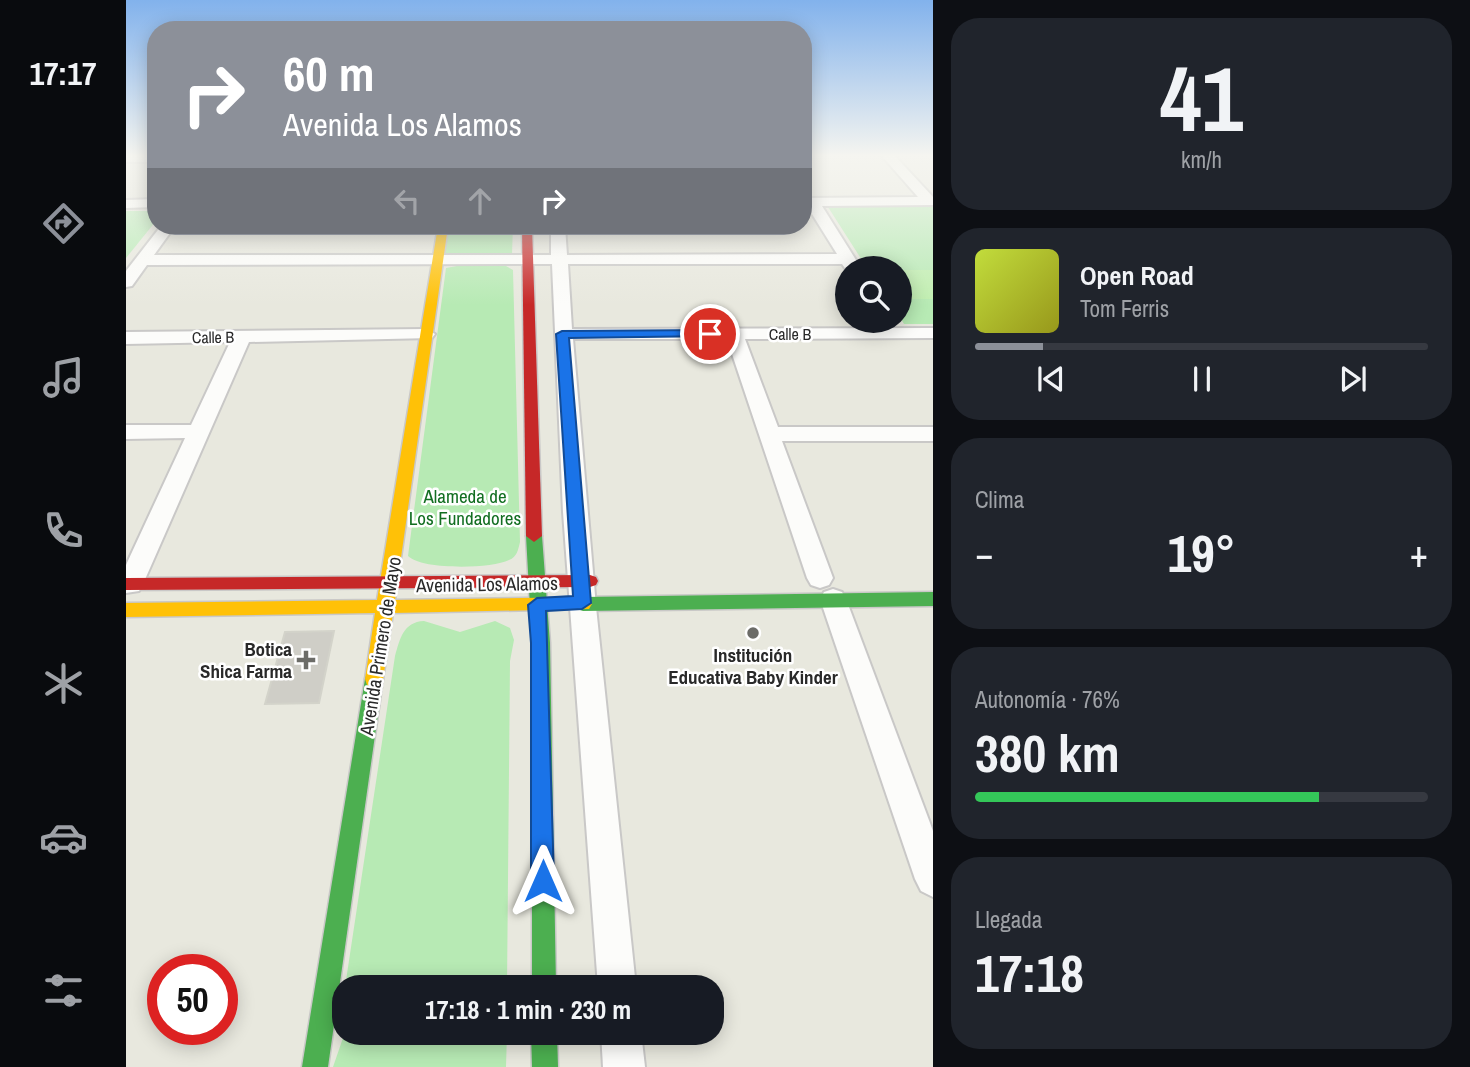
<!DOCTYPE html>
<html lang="es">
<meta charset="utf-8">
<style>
:root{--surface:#171b24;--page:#20242c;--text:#f1f3f6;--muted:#9ea1a6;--line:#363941;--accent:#8c9099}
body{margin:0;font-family:"Archivo Narrow",sans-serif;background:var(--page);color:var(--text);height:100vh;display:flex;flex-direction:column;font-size:26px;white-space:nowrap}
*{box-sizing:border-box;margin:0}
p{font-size:23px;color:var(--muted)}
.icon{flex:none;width:38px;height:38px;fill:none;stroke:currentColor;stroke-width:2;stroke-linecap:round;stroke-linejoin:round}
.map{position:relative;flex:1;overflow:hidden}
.sheet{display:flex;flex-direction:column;gap:18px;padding:18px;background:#0d0f14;width:537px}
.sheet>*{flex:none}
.guide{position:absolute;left:21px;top:21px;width:665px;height:214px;border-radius:28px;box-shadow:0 4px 18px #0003;background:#8c9099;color:#fff;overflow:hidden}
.tools{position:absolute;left:709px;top:256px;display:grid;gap:14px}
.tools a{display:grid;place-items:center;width:77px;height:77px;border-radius:50%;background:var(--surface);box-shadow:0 4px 18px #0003;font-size:35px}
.speed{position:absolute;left:21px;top:954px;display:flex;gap:14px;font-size:35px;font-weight:700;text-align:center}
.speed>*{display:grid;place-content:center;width:91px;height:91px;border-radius:50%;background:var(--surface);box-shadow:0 4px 18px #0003;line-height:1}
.speed .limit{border:10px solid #d22;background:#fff;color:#111}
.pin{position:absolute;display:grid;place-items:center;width:60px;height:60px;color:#fff;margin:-30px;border:4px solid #fff;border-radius:50%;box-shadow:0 2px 7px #0007}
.me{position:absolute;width:77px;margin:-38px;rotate:0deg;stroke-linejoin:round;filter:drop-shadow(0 0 5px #0008)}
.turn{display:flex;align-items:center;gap:24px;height:147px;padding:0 21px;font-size:32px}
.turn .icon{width:91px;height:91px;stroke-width:2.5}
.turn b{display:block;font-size:49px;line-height:60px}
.lanes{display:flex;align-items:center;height:66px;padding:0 21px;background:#0003;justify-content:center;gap:35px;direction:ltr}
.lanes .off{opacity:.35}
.big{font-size:52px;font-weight:800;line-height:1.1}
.sheet .tile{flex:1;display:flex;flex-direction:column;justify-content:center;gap:10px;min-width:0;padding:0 24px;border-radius:28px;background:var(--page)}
.sheet .dial{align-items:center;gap:0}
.dial b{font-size:91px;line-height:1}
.song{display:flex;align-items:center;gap:21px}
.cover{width:84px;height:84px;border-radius:10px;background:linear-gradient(135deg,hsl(70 70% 55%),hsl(60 70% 35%))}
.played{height:7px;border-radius:4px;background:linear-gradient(90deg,var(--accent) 15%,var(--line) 15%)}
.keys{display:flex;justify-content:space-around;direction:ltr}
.heat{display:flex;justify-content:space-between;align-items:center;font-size:38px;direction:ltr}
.charge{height:10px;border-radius:5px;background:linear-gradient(90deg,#34c759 76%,var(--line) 0)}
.trip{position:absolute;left:206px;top:975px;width:392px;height:70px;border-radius:28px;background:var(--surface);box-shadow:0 4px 18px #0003;font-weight:800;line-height:70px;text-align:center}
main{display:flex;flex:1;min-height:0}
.tab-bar{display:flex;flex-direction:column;width:126px;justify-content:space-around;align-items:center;background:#090b0e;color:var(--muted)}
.tab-bar .icon{width:49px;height:49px}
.tab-bar .selected{color:var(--accent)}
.tab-bar b{font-size:32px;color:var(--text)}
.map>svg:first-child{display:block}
.green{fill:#b7eab4}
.pitch{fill:#c0eeb0}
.building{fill:#cfcec7;stroke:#d3d3ca;stroke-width:2}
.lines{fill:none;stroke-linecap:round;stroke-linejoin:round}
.street-casing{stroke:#c9c8c7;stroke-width:4}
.fast-casing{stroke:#c9c8c7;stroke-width:3}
.slow-casing{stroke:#c9c8c7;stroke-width:3}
.jam-casing{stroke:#c9c8c7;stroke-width:3}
.street{fill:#fcfcfa;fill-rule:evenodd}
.fast{fill:#4caf50;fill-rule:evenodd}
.slow{fill:#ffc107;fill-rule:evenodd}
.jam{fill:#c62828;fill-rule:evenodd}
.route{fill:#1a73e8;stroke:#114b97;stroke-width:2}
.poi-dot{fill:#6c6c68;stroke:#fff;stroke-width:2.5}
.labels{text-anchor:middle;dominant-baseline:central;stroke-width:5;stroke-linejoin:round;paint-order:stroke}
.far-street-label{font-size:16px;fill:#292929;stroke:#fff}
.park-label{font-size:19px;fill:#126e21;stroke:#fff}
.street-label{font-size:19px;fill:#292929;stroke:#fff}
.poi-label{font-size:19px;font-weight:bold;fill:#292929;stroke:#fff;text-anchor:end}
</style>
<main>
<nav class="tab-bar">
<b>17:17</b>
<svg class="icon selected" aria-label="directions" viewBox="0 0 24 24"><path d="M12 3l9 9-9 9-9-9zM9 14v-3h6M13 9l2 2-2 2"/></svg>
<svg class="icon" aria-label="music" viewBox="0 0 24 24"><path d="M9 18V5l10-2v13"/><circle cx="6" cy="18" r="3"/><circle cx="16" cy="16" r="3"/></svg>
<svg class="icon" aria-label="phone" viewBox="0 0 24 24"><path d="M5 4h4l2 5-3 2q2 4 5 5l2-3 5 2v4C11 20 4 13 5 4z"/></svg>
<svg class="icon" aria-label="climate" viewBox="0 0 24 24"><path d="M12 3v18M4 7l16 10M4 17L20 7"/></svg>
<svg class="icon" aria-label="car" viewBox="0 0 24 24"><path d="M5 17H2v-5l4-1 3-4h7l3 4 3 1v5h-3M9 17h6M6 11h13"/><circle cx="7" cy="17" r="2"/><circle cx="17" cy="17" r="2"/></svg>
<svg class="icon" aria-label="filters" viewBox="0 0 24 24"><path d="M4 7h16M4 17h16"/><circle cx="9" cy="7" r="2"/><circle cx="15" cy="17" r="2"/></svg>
</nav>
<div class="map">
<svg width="807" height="1067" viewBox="0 0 807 1067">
<rect width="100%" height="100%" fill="#e8e8de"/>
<g class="green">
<polygon points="702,207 807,207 807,324 778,324 774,317 774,268 741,268"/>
<polygon points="0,211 30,211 30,221 0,258"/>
<polygon points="323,226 387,226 386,254 325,256 318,252"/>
<path d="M331,266H380L387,270L394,542C392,550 391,557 383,560C365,569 296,570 282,556L320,268Z"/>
<path d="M298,621L334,632L369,621L384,628L388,640L384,661L381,987H219L269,656C274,639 277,622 298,621Z"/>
<polygon points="219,1032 381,1033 380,1067 207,1067"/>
</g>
<rect class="pitch" x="774" y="270" width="33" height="29"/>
<polygon class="building" points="208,631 193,703 139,704 159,632"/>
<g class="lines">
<defs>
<g id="street">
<rect x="0" y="156" width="30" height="6"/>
<polygon points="756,156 769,156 807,197 807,205 696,206 735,268 721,268 721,271 716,264 442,264 446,329 807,328 807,338 619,339 652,427 807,427 807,441 656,441 707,578 703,585 694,588 685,585 681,578 601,339 447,339 470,607 510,987 472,987 437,512 426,264 21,265 6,286 0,287 0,271 35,226 49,226 28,255 425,255 425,226 439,226 441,255 711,254 681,206 677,206 677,198 792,197"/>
<polygon points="30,199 30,207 0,208 0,200"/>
<polygon points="300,329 309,334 306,338 123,342 17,584 13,591 0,593 0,565 59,438 0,439 0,425 65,425 104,342 0,344 0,332"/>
<polygon points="707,589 716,592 720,599 807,831 807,897 795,891 789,879 694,599 698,592"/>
<polygon points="475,1032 515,1032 519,1067 477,1067"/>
</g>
<g id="fast">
<polygon points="408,530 416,536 424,643 430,987 406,987 406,643 400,536"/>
<polygon points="807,592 807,606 457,611 451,609 448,604 451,599 457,597"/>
<polygon points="248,671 255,673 257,679 202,1067 176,1067 239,679 241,673"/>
<polygon points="405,1032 431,1032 432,1067 406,1067"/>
</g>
<polygon id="slow" points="312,226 322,226 269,600 457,597 463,599 466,604 463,609 267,613 257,679 255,685 248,687 241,685 239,679 249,613 0,617 0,603 251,600"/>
<g id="jam">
<polygon points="396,226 406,226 416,536 408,542 400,536"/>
<polygon points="464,575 470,577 472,581 470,585 464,587 0,590 0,578"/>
</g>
</defs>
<use href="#street" class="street-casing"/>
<use href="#fast" class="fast-casing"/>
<use href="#slow" class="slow-casing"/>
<use href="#jam" class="jam-casing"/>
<use href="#street" class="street"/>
<use href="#fast" class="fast"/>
<use href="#slow" class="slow"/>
<use href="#jam" class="jam"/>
</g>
<linearGradient id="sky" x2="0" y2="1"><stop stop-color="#82b2ec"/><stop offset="0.51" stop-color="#f5f5f0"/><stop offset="1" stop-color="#f5f5f0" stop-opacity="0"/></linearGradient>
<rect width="807" height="305" fill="url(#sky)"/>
<polygon class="route" points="584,330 588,331 588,336 443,338 465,603 456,609 420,611 428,881 425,889 417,893 409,889 405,881 405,643 402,605 411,598 447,596 430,334 436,331"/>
<g class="poi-dot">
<circle cx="627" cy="633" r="7"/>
<path d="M176.5 649.5h7v7h7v7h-7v7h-7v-7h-7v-7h7z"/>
</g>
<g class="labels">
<g class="far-street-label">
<text x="664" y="334">Calle B</text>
<text transform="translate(87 337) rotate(-1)">Calle B</text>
</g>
<g class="park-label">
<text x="339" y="496">Alameda de<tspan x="339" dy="22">Los Fundadores</tspan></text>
</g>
<g class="street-label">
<text transform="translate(361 584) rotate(-1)">Avenida Los Alamos</text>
<text transform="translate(254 646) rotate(-81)">Avenida Primero de Mayo</text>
</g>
<g class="poi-label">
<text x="166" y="649">Botica<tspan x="166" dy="22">Shica Farma</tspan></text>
<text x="627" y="655" text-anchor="middle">Institución<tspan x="627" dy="22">Educativa Baby Kinder</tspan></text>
</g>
</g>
</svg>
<div class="tools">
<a><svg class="icon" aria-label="search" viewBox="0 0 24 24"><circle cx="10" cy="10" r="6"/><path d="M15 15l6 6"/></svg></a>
</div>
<div class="speed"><div class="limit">50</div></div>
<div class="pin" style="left:584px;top:334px;background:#d93025"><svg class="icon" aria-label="arrive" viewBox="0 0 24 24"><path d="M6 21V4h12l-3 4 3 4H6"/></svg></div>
<svg class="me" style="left:417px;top:881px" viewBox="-20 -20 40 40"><path d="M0-17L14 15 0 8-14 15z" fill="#1a73e8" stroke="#fff" stroke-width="4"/></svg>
<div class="trip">17:18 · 1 min · 230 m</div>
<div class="guide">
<div class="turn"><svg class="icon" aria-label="right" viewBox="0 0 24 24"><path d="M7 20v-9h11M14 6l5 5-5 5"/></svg><div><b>60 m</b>Avenida Los Alamos</div></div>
<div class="lanes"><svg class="icon off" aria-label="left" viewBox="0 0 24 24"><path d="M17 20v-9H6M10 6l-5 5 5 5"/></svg><svg class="icon off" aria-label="ahead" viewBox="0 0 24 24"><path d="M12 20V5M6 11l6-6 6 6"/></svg><svg class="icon" aria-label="right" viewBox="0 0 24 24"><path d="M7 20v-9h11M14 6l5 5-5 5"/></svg></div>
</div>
</div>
<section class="sheet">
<div class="tile dial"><b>41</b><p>km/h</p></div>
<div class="tile">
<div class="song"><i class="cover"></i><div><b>Open Road</b><p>Tom Ferris</p></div></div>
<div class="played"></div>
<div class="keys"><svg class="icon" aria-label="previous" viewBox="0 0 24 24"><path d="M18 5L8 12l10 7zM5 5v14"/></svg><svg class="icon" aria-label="pause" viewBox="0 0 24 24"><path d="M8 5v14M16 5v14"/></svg><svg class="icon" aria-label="next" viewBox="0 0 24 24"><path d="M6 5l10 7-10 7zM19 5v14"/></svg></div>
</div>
<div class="tile"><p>Clima</p>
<div class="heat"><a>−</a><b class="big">19°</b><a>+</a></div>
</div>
<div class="tile"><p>Autonomía · 76%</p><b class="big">380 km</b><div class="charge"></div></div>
<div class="tile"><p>Llegada</p><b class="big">17:18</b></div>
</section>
</main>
